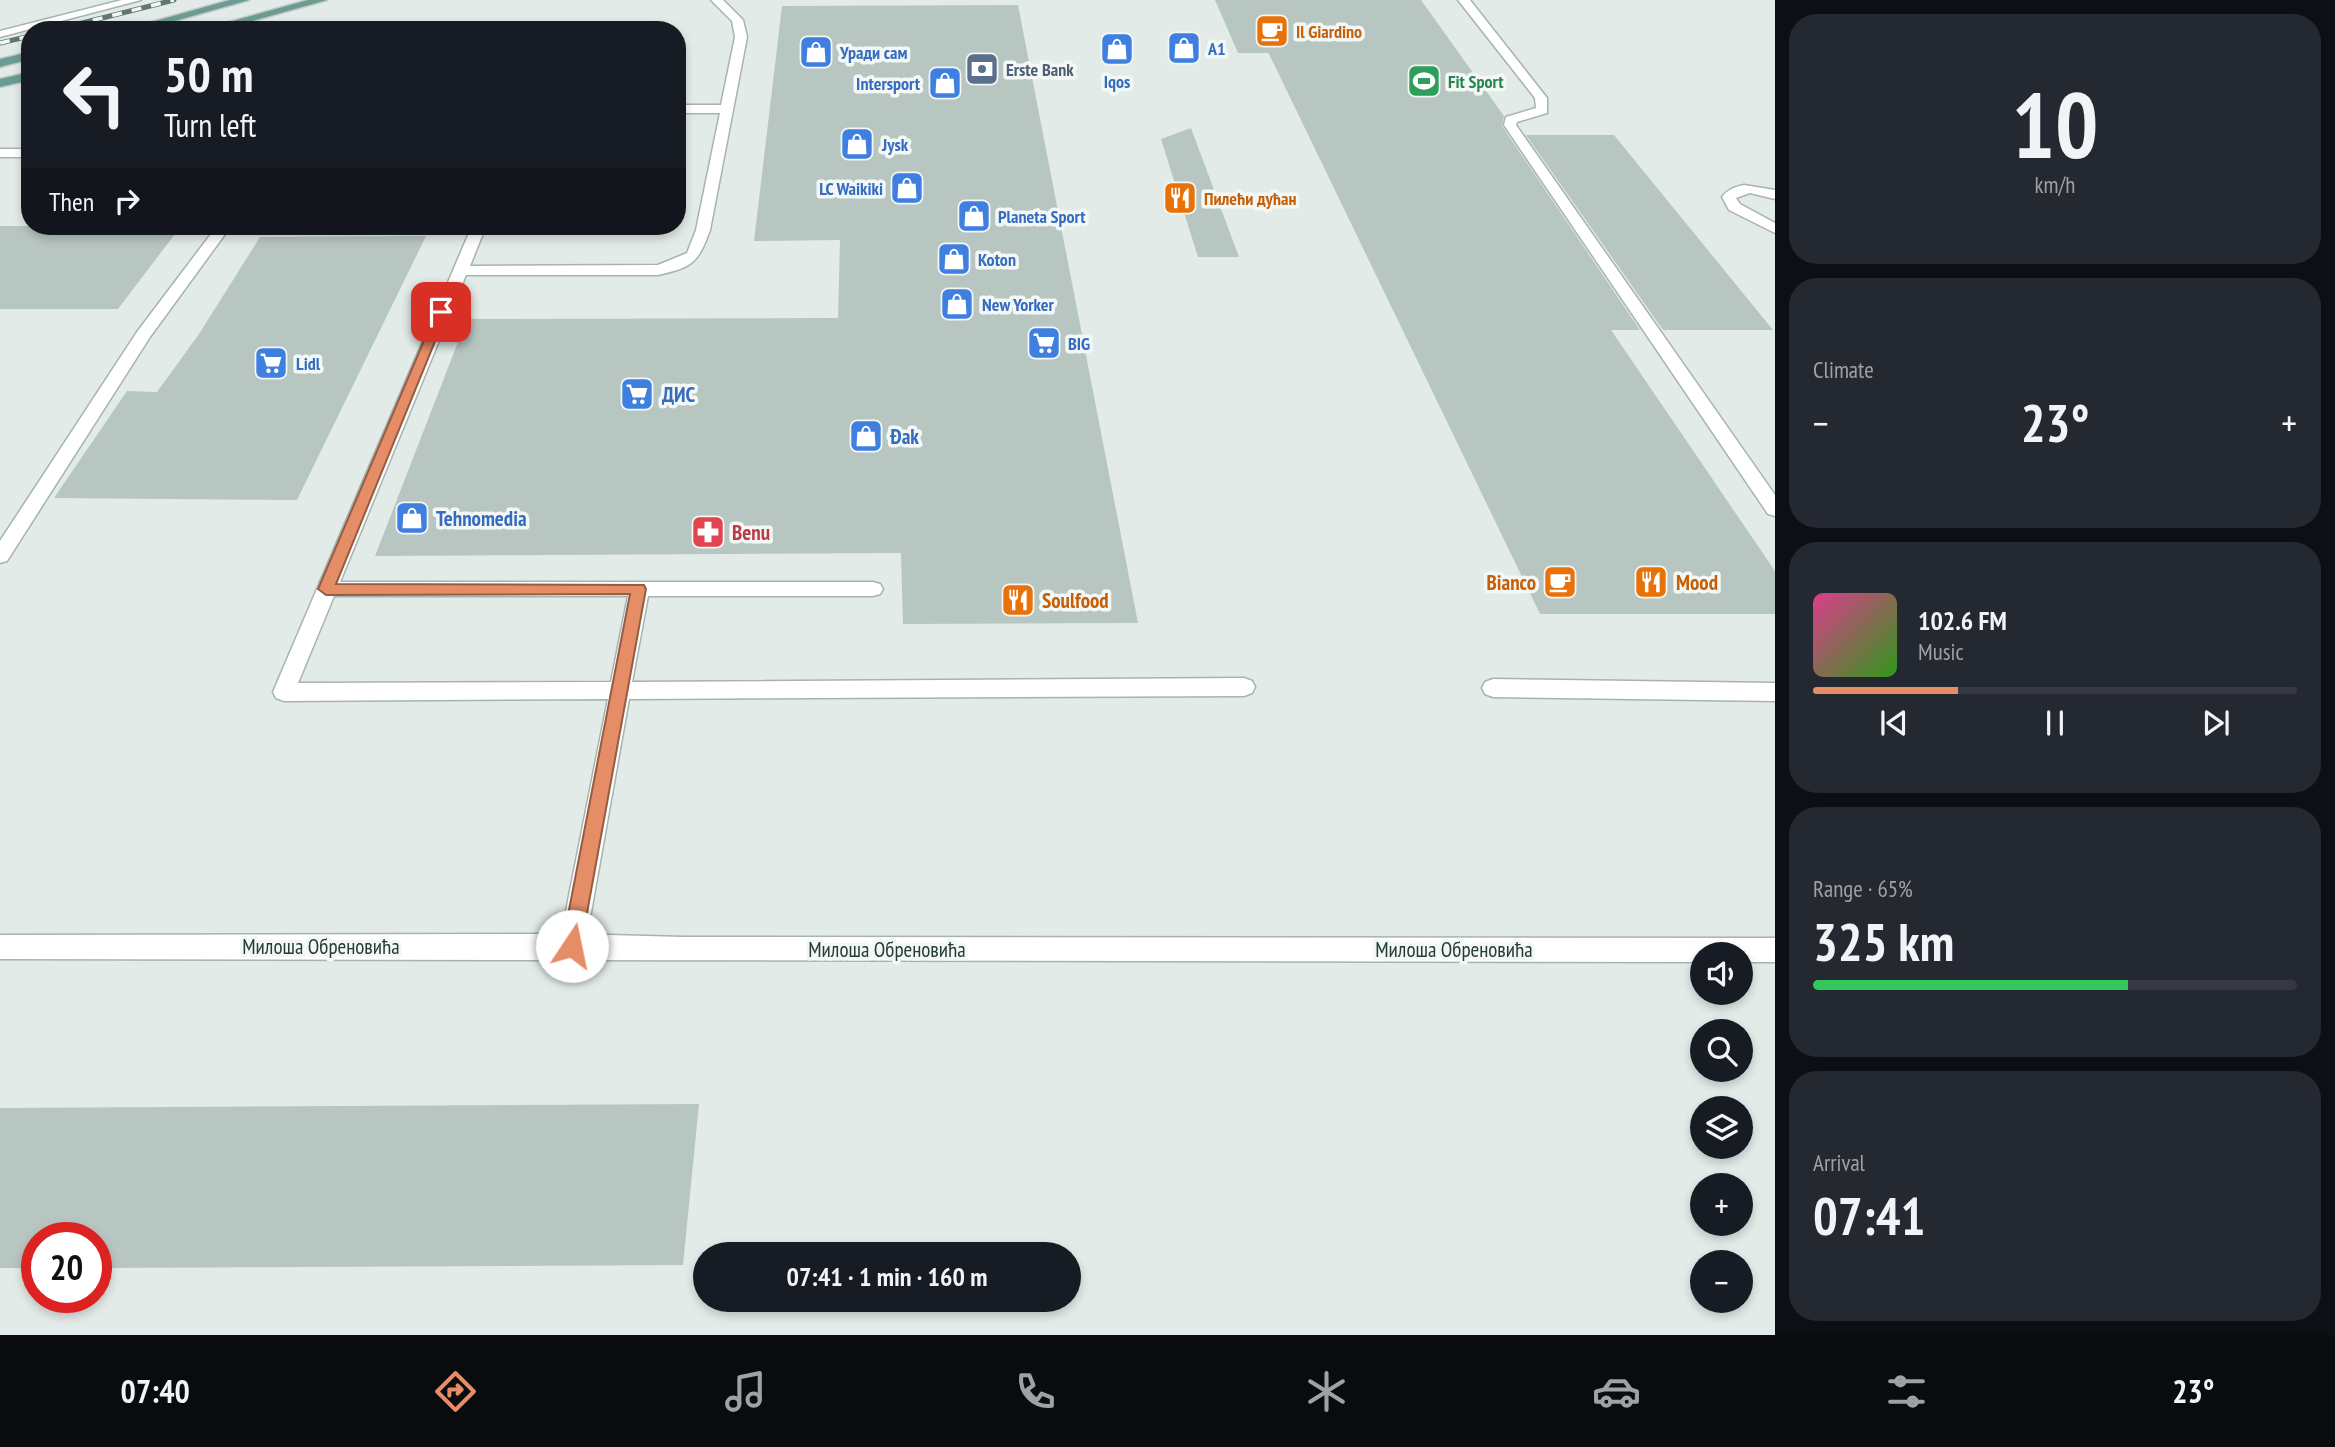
<!DOCTYPE html>
<meta charset="utf-8">
<style>
:root{--surface:#171b24;--page:#242831;--text:#f1f3f6;--muted:#9ea1a6;--line:#363941;--accent:#e48d67}
body{margin:0;font-family:"PT Sans Narrow",sans-serif;background:var(--page);color:var(--text);height:100vh;display:flex;flex-direction:column;font-size:26px;white-space:nowrap}
*{box-sizing:border-box;margin:0}
p{font-size:23px;color:var(--muted)}
.icon{flex:none;width:38px;height:38px;fill:none;stroke:currentColor;stroke-width:2;stroke-linecap:round;stroke-linejoin:round}
.map{position:relative;flex:1;overflow:hidden}
.side{display:flex;flex-direction:column;gap:14px;padding:14px;background:#0d0f14;width:560px}
.side>*{flex:none}
.guide{position:absolute;left:21px;top:21px;width:665px;height:214px;border-radius:28px;box-shadow:0 4px 10px #0003;background:#171b24;color:var(--text);overflow:hidden}
.fabs{position:absolute;left:1690px;top:942px;display:grid;gap:14px}
.fabs a{display:grid;place-items:center;width:63px;height:63px;border-radius:50%;background:var(--surface);box-shadow:0 4px 10px #0003;font-size:35px}
.speed{position:absolute;left:21px;top:1222px;display:flex;gap:14px;font-size:35px;font-weight:700;text-align:center}
.speed>*{display:grid;place-content:center;width:91px;height:91px;border-radius:50%;background:var(--surface);box-shadow:0 4px 10px #0003;line-height:1}
.speed .limit{border:10px solid #d22;background:#fff;color:#111}
.pin{position:absolute;display:grid;place-items:center;width:60px;height:60px;color:#fff;margin:-30px;border-radius:14px;box-shadow:0 4px 10px #0006}
.me{position:absolute;width:77px;margin:-38px;rotate:11deg;stroke-linejoin:round;filter:drop-shadow(0 0 5px #0008)}
.turn{display:flex;align-items:center;gap:24px;height:147px;padding:0 28px;font-size:32px}
.turn .icon{width:91px;height:91px;stroke-width:2.5}
.turn b{display:block;font-size:49px;line-height:60px}
.then{display:flex;align-items:center;height:66px;padding:0 28px;background:#0003;gap:14px;font-size:26px}
.big{font-size:52px;font-weight:700;line-height:1.1}
.side .tile{flex:1;display:flex;flex-direction:column;justify-content:center;gap:10px;min-width:0;padding:0 24px;border-radius:28px;background:var(--page)}
.side .dial{align-items:center;gap:0}
.dial b{font-size:91px;line-height:1}
.song{display:flex;align-items:center;gap:21px}
.cover{width:84px;height:84px;border-radius:10px;background:linear-gradient(135deg,hsl(330 70% 55%),hsl(110 70% 35%))}
.played{height:7px;border-radius:4px;background:linear-gradient(90deg,var(--accent) 30%,var(--line) 30%)}
.keys{display:flex;justify-content:space-around;direction:ltr}
.heat{display:flex;justify-content:space-between;align-items:center;font-size:38px;direction:ltr}
.charge{height:10px;border-radius:5px;background:linear-gradient(90deg,#34c759 65%,var(--line) 0)}
.trip{position:absolute;left:693px;top:1242px;width:388px;height:70px;border-radius:35px;background:var(--surface);box-shadow:0 4px 10px #0003;font-weight:700;line-height:70px;text-align:center}
.menu{display:flex;height:112px;justify-content:space-around;align-items:center;background:#090b0e;color:var(--muted)}
.menu .icon{width:49px;height:49px}
.menu .active{color:var(--accent)}
.menu b{font-size:32px;color:var(--text)}
main{display:flex;flex:1;min-height:0}
.map>svg:first-child{display:block}
.building{fill:#b8c6c1}
.lines{fill:none;stroke-linecap:round;stroke-linejoin:round}
.service-casing{stroke:#a6b3af;stroke-width:3}
.minor-casing{stroke:#a6b3af;stroke-width:3}
.tertiary-casing{stroke:#a6b3af;stroke-width:3}
.primary-casing{stroke:#c2c8c7;stroke-width:3}
.service{fill:#fff;fill-rule:evenodd}
.minor{fill:#fff;fill-rule:evenodd}
.tertiary{fill:#fff;fill-rule:evenodd}
.primary{fill:#6b9c92;fill-rule:evenodd}
.rail-casing{stroke:#5f7671;stroke-width:5}
.rail{stroke:#f3f8f6;stroke-width:3.5;stroke-dasharray:10;stroke-linecap:butt}
.route{fill:#e48d67;stroke:#945c43;stroke-width:2}
.labels{text-anchor:middle;dominant-baseline:central;stroke-width:7;stroke-linejoin:round;paint-order:stroke}
.far-food-label{font-size:18px;font-weight:bold;fill:#c56008;stroke:#f3f8f6;text-anchor:start}
.far-shop-label{font-size:18px;font-weight:bold;fill:#366cbe;stroke:#f3f8f6;text-anchor:start}
.far-service-label{font-size:18px;font-weight:bold;fill:#4e5e75;stroke:#f3f8f6;text-anchor:start}
.far-leisure-label{font-size:18px;font-weight:bold;fill:#27864d;stroke:#f3f8f6;text-anchor:start}
.shop-label{font-size:21px;font-weight:bold;fill:#366cbe;stroke:#f3f8f6;text-anchor:start}
.health-label{font-size:21px;font-weight:bold;fill:#be3a42;stroke:#f3f8f6;text-anchor:start}
.food-label{font-size:21px;font-weight:bold;fill:#c56008;stroke:#f3f8f6;text-anchor:start}
.street-label{font-size:21px;fill:#243b36;stroke:#f3f8f6}
</style>
<main>
<div class="map">
<svg width="1775" height="1335" viewBox="0 0 1775 1335">
<rect width="100%" height="100%" fill="#e3ebe8"/>
<g class="building">
<polygon points="1215,0 1421,0 1504,116 1502,126 1640,330 1611,330 1775,571 1775,614 1540,614 1270,56 1268,53 1238,53"/>
<polygon points="1018,5 1138,623 903,624 901,553 375,556 467,319 838,318 840,240 754,241 782,6"/>
<polygon points="1191,128 1239,257 1198,257 1161,139"/>
<polygon points="1526,135 1614,135 1773,330 1663,330"/>
<polygon points="0,226 181,226 118,309 0,309"/>
<polygon points="426,236 297,500 54,498 127,391 157,392 199,334 260,237"/>
<polygon points="699,1104 683,1265 96,1268 96,1237 37,1237 37,1268 0,1268 0,1108"/>
</g>
<g class="lines">
<defs>
<g id="service">
<path d="M711,0H723L743,20L747,37L710,230C698,263 693,267 658,275H466L340,582H873L880,584L883,589L880,594L873,596H648L632,682L1244,678L1252,681L1255,687L1252,693L1244,696L629,699L585,946L581,954L572,958L563,954L559,946L608,699L284,701L276,698L273,692L472,226H486L470,266L658,265L687,253L696,230L720,113H677V105H721L735,37L732,21ZM334,596H628L611,682L298,683Z"/>
<polygon points="1458,0 1470,0 1547,98 1547,113 1517,122 1516,125 1775,495 1775,516 1768,514 1504,125 1506,117 1536,108 1535,98"/>
<rect x="0" y="149" width="30" height="8"/>
<path d="M1744,185L1775,190V199L1750,193L1736,198L1740,204L1775,223V233L1729,210L1722,197C1728,189 1735,187 1744,185Z"/>
<polygon points="217,226 231,226 150,337 7,561 0,563 0,541 137,332"/>
<polygon points="1493,679 1775,683 1775,701 1493,697 1485,694 1482,688 1485,682"/>
</g>
<polygon id="minor" points="122,0 141,0 0,37 0,31"/>
<polygon id="tertiary" points="572,934 683,937 1775,938 1775,962 1741,962 1741,954 1703,954 1703,962 0,959 0,935"/>
<g id="primary">
<polygon points="230,0 249,0 143,30 123,30"/>
<polygon points="308,0 327,0 220,30 200,30"/>
<polygon points="30,52 30,59 0,67 0,59"/>
<polygon points="30,72 30,80 0,87 0,79"/>
</g>
</defs>
<use href="#service" class="service-casing"/>
<use href="#minor" class="minor-casing"/>
<use href="#tertiary" class="tertiary-casing"/>
<use href="#primary" class="primary-casing"/>
<use href="#service" class="service"/>
<use href="#minor" class="minor"/>
<use href="#tertiary" class="tertiary"/>
<use href="#primary" class="primary"/>
<defs>
<g id="rail">
<polyline points="54,30 174,0"/>
<polyline points="0,43 30,36"/>
</g>
</defs>
<use href="#rail" class="rail-casing"/>
<use href="#rail" class="rail"/>
</g>
<polygon class="route" points="437,310 447,312 336,584 644,585 646,589 581,946 578,952 572,955 565,952 562,946 630,594 326,595 318,589"/>
<defs>
<symbol id="cafe-square" viewBox="-11 -11 22 22"><rect x="-9" y="-9" width="18" height="18" rx="4" fill="#e8710a" stroke="#f3f8f6"/><path d="M-5.5-4.5H6V0H3Q3 3.5 0 3.5H-2.5Q-5.5 3.5-5.5 0ZM3-3.2v2h1.7v-2ZM-6 4.5H4V6H-6Z" fill="#fff"/></symbol>
<symbol id="shop-square" viewBox="-11 -11 22 22"><rect x="-9" y="-9" width="18" height="18" rx="4" fill="#3f7fe0" stroke="#f3f8f6"/><path d="M-5-2.5h2.3a2.7 3.5 0 0 1 5.4 0H5L5.5 6h-11ZM-1.5-2.5h3a1.5 2.3 0 0 0-3 0Z" fill="#fff"/></symbol>
<symbol id="bank-square" viewBox="-11 -11 22 22"><rect x="-9" y="-9" width="18" height="18" rx="4" fill="#5c6f8a" stroke="#f3f8f6"/><path d="M-6-4H6V4H-6ZM0-2.3a2.3 2.3 0 1 0 0 4.6a2.3 2.3 0 1 0 0-4.6Z" fill="#fff"/></symbol>
<symbol id="stadium-square" viewBox="-11 -11 22 22"><rect x="-9" y="-9" width="18" height="18" rx="4" fill="#2e9e5b" stroke="#f3f8f6"/><path d="M0-5a6.5 5 0 1 0 0 10a6.5 5 0 1 0 0-10ZM-3.5-1.8h7v3.6h-7Z" fill="#fff"/></symbol>
<symbol id="restaurant-square" viewBox="-11 -11 22 22"><rect x="-9" y="-9" width="18" height="18" rx="4" fill="#e8710a" stroke="#f3f8f6"/><path d="M-5-6h1v4h1v-4h1v4h1v-4h1v5L-1.5 .5V6h-2V.5L-5-1ZM5-6V6H3V1.5H1.5Q1.5-4 5-6Z" fill="#fff"/></symbol>
<symbol id="supermarket-square" viewBox="-11 -11 22 22"><rect x="-9" y="-9" width="18" height="18" rx="4" fill="#3f7fe0" stroke="#f3f8f6"/><path d="M-6-5.5h2.5l.6 2H6L4.5 2H-2.5L-4.4-4H-6ZM-1.5 3.2a1.3 1.3 0 1 0 .1 0ZM3 3.2a1.3 1.3 0 1 0 .1 0Z" fill="#fff"/></symbol>
<symbol id="pharmacy-square" viewBox="-11 -11 22 22"><rect x="-9" y="-9" width="18" height="18" rx="4" fill="#e0444e" stroke="#f3f8f6"/><path d="M-2-6h4v4h4v4h-4v4h-4v-4h-4v-4h4Z" fill="#fff"/></symbol>
</defs>
<g fill-rule="evenodd">
<use href="#cafe-square" x="1253" y="12" width="38" height="38"/>
<use href="#shop-square" x="1165" y="29" width="38" height="38"/>
<use href="#shop-square" x="1098" y="30" width="38" height="38"/>
<use href="#shop-square" x="797" y="33" width="38" height="38"/>
<use href="#bank-square" x="963" y="50" width="38" height="38"/>
<use href="#stadium-square" x="1405" y="62" width="38" height="38"/>
<use href="#shop-square" x="926" y="64" width="38" height="38"/>
<use href="#shop-square" x="838" y="125" width="38" height="38"/>
<use href="#shop-square" x="888" y="169" width="38" height="38"/>
<use href="#restaurant-square" x="1161" y="179" width="38" height="38"/>
<use href="#shop-square" x="955" y="197" width="38" height="38"/>
<use href="#shop-square" x="935" y="240" width="38" height="38"/>
<use href="#shop-square" x="938" y="285" width="38" height="38"/>
<use href="#supermarket-square" x="1025" y="324" width="38" height="38"/>
<use href="#supermarket-square" x="252" y="344" width="38" height="38"/>
<use href="#supermarket-square" x="618" y="375" width="38" height="38"/>
<use href="#shop-square" x="847" y="417" width="38" height="38"/>
<use href="#shop-square" x="393" y="499" width="38" height="38"/>
<use href="#pharmacy-square" x="689" y="513" width="38" height="38"/>
<use href="#cafe-square" x="1541" y="563" width="38" height="38"/>
<use href="#restaurant-square" x="1632" y="563" width="38" height="38"/>
<use href="#restaurant-square" x="999" y="581" width="38" height="38"/>
</g>
<g class="labels">
<g class="far-food-label">
<text x="1296" y="31">Il Giardino</text>
<text x="1204" y="198">Пилећи дућан</text>
</g>
<g class="far-shop-label">
<text x="1208" y="48">A1</text>
<text x="840" y="52">Уради сам</text>
<text x="1117" y="81" text-anchor="middle">Iqos</text>
<text x="920" y="83" text-anchor="end">Intersport</text>
<text x="882" y="144">Jysk</text>
<text x="883" y="188" text-anchor="end">LC Waikiki</text>
<text x="998" y="216">Planeta Sport</text>
<text x="978" y="259">Koton</text>
<text x="982" y="304">New Yorker</text>
<text x="1068" y="343">BIG</text>
<text x="296" y="363">Lidl</text>
</g>
<g class="far-service-label">
<text x="1006" y="69">Erste Bank</text>
</g>
<g class="far-leisure-label">
<text x="1448" y="81">Fit Sport</text>
</g>
<g class="shop-label">
<text x="662" y="394">ДИС</text>
<text x="890" y="436">Đak</text>
<text x="436" y="518">Tehnomedia</text>
</g>
<g class="health-label">
<text x="732" y="532">Benu</text>
</g>
<g class="food-label">
<text x="1536" y="582" text-anchor="end">Bianco</text>
<text x="1676" y="582">Mood</text>
<text x="1042" y="600">Soulfood</text>
</g>
<g class="street-label">
<text x="321" y="946">Милоша Обреновића</text>
<text x="887" y="949">Милоша Обреновића</text>
<text x="1454" y="949">Милоша Обреновића</text>
</g>
</g>
</svg>
<div class="fabs">
<a><svg class="icon" aria-label="sound" viewBox="0 0 24 24"><path d="M4 9h4l5-4v14l-5-4H4zM17 9q2 3 0 6"/></svg></a>
<a><svg class="icon" aria-label="search" viewBox="0 0 24 24"><circle cx="10" cy="10" r="6"/><path d="M15 15l6 6"/></svg></a>
<a><svg class="icon" aria-label="layers" viewBox="0 0 24 24"><path d="M12 4l9 5-9 5-9-5zM3 14l9 5 9-5"/></svg></a>
<a>+</a>
<a>−</a>
</div>
<div class="speed"><div class="limit">20</div></div>
<div class="pin" style="left:441px;top:312px;background:#d93025"><svg class="icon" aria-label="arrive" viewBox="0 0 24 24"><path d="M6 21V4h12l-3 4 3 4H6"/></svg></div>
<svg class="me" style="left:572px;top:946px" viewBox="-20 -20 40 40"><circle r="19" fill="#fff"/><path d="M0-13L10 11 0 6-10 11z" fill="#e48d67"/></svg>
<div class="trip">07:41 · 1 min · 160 m</div>
<div class="guide">
<div class="turn"><svg class="icon" aria-label="left" viewBox="0 0 24 24"><path d="M17 20v-9H6M10 6l-5 5 5 5"/></svg><div><b>50 m</b>Turn left</div></div>
<div class="then">Then<svg class="icon" aria-label="right" viewBox="0 0 24 24"><path d="M7 20v-9h11M14 6l5 5-5 5"/></svg></div>
</div>
</div>
<section class="side">
<div class="tile dial"><b>10</b><p>km/h</p></div>
<div class="tile"><p>Climate</p>
<div class="heat"><a>−</a><b class="big">23°</b><a>+</a></div>
</div>
<div class="tile">
<div class="song"><i class="cover"></i><div><b>102.6 FM</b><p>Music</p></div></div>
<div class="played"></div>
<div class="keys"><svg class="icon" aria-label="previous" viewBox="0 0 24 24"><path d="M18 5L8 12l10 7zM5 5v14"/></svg><svg class="icon" aria-label="pause" viewBox="0 0 24 24"><path d="M8 5v14M16 5v14"/></svg><svg class="icon" aria-label="next" viewBox="0 0 24 24"><path d="M6 5l10 7-10 7zM19 5v14"/></svg></div>
</div>
<div class="tile"><p>Range · 65%</p><b class="big">325 km</b><div class="charge"></div></div>
<div class="tile"><p>Arrival</p><b class="big">07:41</b></div>
</section>
</main>
<nav class="menu">
<b>07:40</b>
<svg class="icon active" aria-label="directions" viewBox="0 0 24 24"><path d="M12 3l9 9-9 9-9-9zM9 14v-3h6M13 9l2 2-2 2"/></svg>
<svg class="icon" aria-label="music" viewBox="0 0 24 24"><path d="M9 18V5l10-2v13"/><circle cx="6" cy="18" r="3"/><circle cx="16" cy="16" r="3"/></svg>
<svg class="icon" aria-label="phone" viewBox="0 0 24 24"><path d="M5 4h4l2 5-3 2q2 4 5 5l2-3 5 2v4C11 20 4 13 5 4z"/></svg>
<svg class="icon" aria-label="climate" viewBox="0 0 24 24"><path d="M12 3v18M4 7l16 10M4 17L20 7"/></svg>
<svg class="icon" aria-label="car" viewBox="0 0 24 24"><path d="M5 17H2v-5l4-1 3-4h7l3 4 3 1v5h-3M9 17h6M6 11h13"/><circle cx="7" cy="17" r="2"/><circle cx="17" cy="17" r="2"/></svg>
<svg class="icon" aria-label="filters" viewBox="0 0 24 24"><path d="M4 7h16M4 17h16"/><circle cx="9" cy="7" r="2"/><circle cx="15" cy="17" r="2"/></svg>
<b>23°</b>
</nav>
